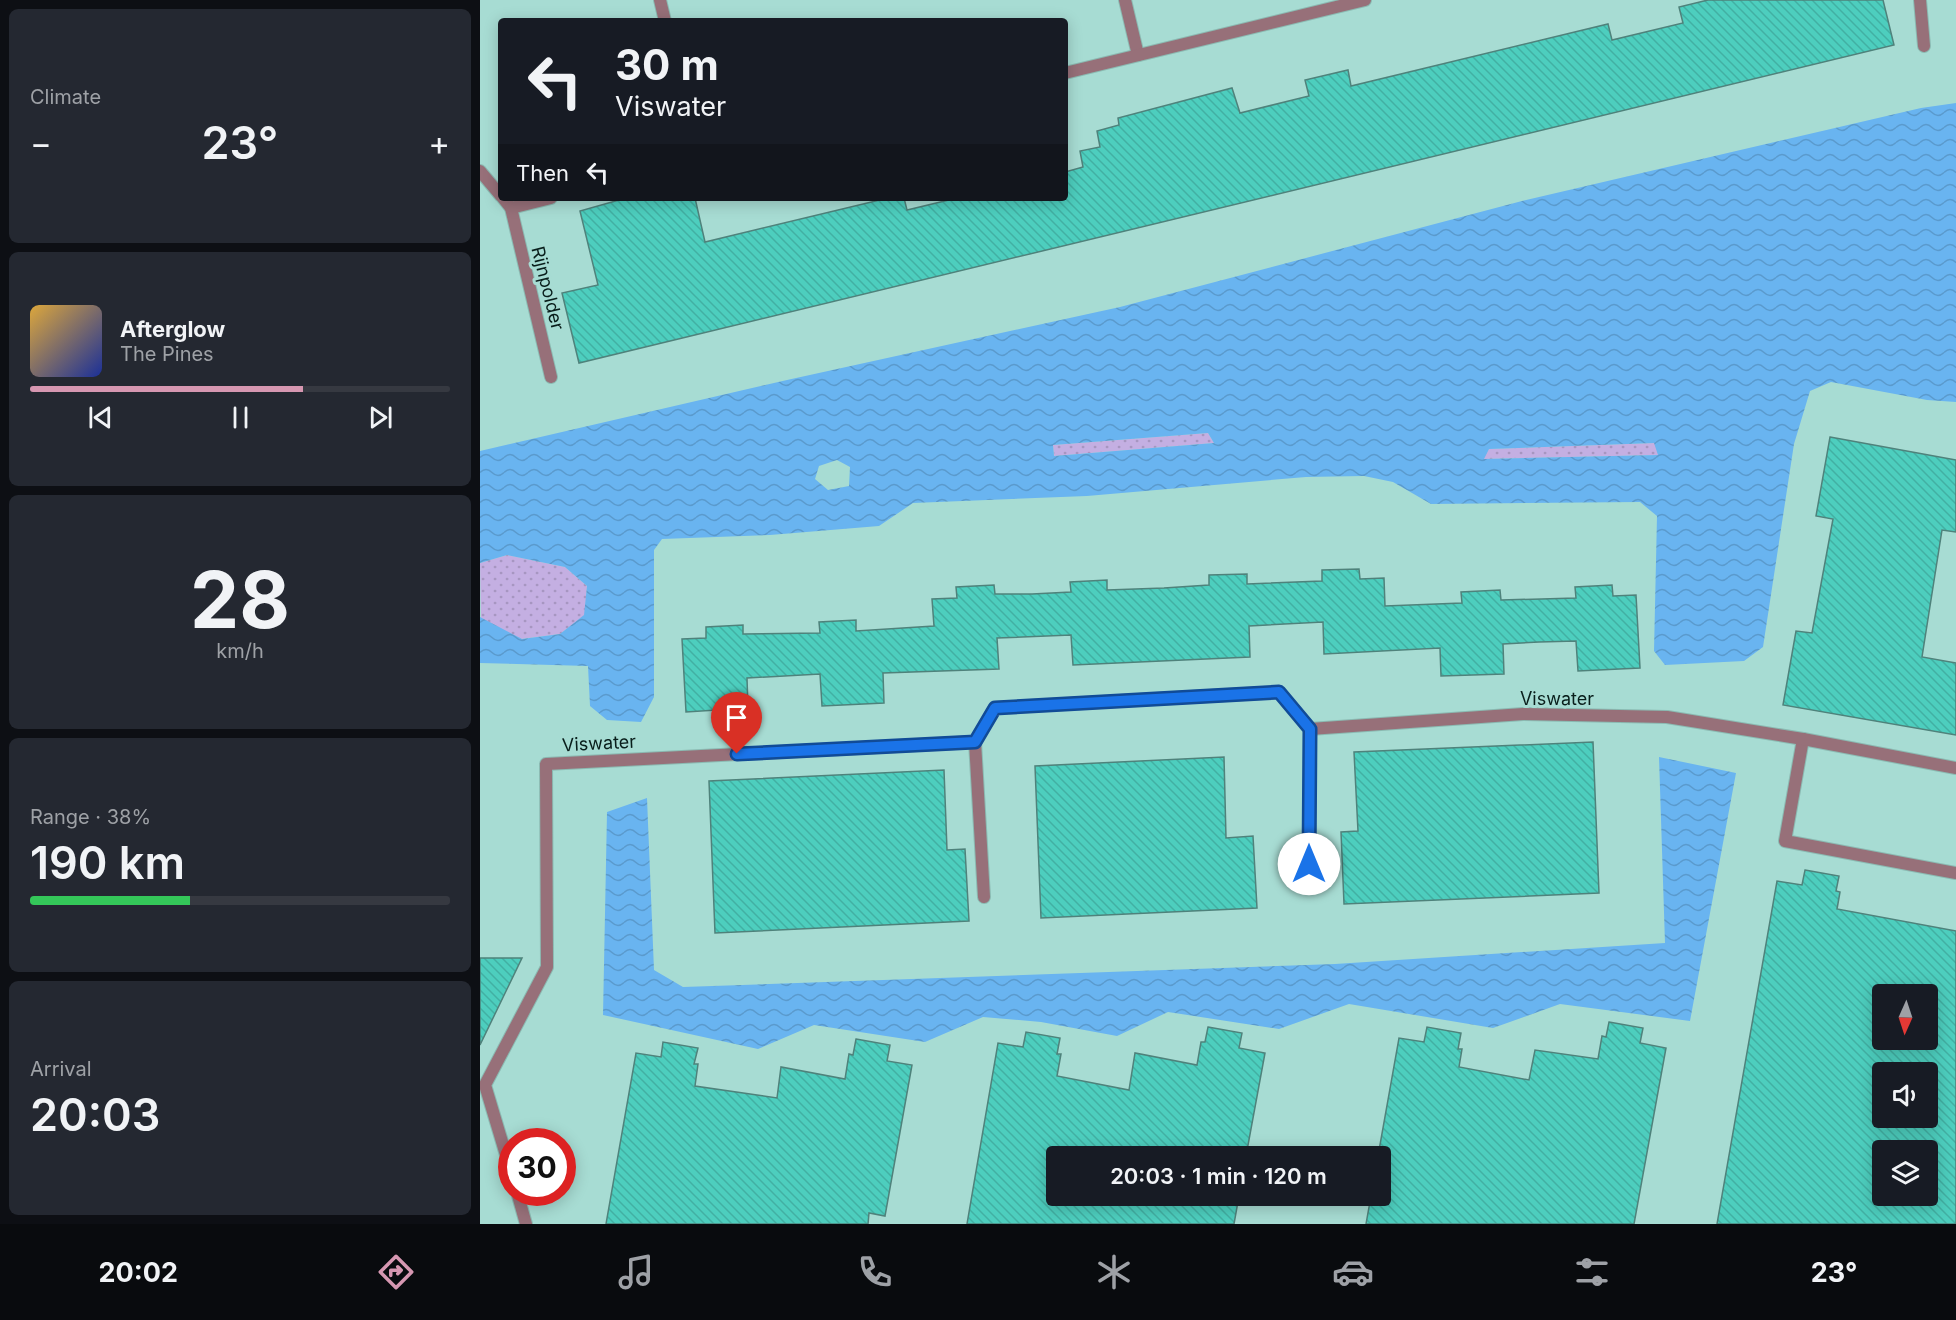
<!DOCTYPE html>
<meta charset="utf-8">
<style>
:root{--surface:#171b24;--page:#242831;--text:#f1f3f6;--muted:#9ea1a6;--line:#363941;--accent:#d697b1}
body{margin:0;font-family:Inter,sans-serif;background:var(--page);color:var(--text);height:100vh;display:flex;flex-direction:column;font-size:22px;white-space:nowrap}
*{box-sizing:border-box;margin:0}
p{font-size:20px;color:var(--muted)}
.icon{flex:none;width:33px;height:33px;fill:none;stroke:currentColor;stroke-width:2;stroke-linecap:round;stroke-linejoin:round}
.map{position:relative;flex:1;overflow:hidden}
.panel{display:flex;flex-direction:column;gap:9px;padding:9px;background:#0d0f14;width:480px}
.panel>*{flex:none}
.top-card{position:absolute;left:18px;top:18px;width:570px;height:183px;border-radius:6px;box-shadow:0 3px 15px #0003;background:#171b24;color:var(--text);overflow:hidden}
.needle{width:39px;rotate:183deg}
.fabs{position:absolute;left:1392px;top:984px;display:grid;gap:12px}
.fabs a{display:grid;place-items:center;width:66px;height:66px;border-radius:6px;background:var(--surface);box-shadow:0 3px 15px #0003;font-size:30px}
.speed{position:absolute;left:18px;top:1128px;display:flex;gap:12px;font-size:30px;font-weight:700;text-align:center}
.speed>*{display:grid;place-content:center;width:78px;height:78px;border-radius:50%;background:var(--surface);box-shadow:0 3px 15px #0003;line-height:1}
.speed .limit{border:9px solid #d22;background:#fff;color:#111}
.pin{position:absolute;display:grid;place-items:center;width:51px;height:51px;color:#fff;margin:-62px -26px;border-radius:50% 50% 50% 0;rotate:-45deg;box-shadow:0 0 6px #0007}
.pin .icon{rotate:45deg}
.me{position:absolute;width:66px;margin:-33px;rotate:0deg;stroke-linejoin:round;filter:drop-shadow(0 0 4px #0008)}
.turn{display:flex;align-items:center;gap:21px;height:126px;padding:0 18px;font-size:27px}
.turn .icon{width:78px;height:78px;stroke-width:2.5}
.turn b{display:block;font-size:42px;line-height:51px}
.then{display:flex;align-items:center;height:57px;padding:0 18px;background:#0003;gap:12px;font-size:22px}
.big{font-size:45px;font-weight:600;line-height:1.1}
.panel .widget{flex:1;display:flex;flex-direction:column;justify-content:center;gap:9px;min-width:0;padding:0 21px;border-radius:9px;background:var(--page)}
.panel .dial{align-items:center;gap:0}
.dial b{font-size:78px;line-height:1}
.song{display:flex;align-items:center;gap:18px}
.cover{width:72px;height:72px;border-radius:9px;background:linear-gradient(135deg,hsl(40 70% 55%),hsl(230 70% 35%))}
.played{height:6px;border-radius:3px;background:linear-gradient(90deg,var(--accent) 65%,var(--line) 65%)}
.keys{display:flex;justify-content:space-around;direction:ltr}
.heat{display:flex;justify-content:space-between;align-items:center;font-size:33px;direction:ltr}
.charge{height:9px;border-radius:4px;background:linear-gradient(90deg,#34c759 38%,var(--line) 0)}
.trip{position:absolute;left:566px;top:1146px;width:345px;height:60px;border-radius:6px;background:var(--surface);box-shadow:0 3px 15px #0003;font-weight:600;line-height:60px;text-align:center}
.dock{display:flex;height:96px;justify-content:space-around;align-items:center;background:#090b0e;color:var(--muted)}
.dock .icon{width:42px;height:42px}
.dock .current{color:var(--accent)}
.dock b{font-size:27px;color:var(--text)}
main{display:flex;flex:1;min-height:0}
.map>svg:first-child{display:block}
.green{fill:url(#green-dots)}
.water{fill:url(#water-waves);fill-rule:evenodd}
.building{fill:url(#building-back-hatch);stroke:#4f827b;stroke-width:1.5;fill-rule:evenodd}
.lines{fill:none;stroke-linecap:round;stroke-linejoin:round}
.service-casing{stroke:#8bbab2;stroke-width:14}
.minor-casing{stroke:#8bbab2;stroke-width:14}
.service{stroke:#977079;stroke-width:12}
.minor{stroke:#977079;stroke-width:12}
.route-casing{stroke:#114b97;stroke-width:15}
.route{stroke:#1a73e8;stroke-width:10}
.labels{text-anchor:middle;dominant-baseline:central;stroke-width:6;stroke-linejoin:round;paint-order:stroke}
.street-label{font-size:18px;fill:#091e1b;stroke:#a7dcd3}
</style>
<main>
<section class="panel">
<div class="widget"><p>Climate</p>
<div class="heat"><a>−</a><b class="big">23°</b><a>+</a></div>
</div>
<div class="widget">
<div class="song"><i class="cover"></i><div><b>Afterglow</b><p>The Pines</p></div></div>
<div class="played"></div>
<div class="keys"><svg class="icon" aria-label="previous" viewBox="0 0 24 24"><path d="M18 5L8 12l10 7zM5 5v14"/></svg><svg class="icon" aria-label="pause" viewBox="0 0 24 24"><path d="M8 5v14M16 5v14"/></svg><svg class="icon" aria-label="next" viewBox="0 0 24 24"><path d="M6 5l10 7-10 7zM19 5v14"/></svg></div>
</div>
<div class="widget dial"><b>28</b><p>km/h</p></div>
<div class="widget"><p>Range · 38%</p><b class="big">190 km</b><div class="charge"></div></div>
<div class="widget"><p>Arrival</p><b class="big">20:03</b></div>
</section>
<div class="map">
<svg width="1476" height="1224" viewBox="0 0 1476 1224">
<defs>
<pattern id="green-dots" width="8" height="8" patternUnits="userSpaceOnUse" patternTransform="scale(1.5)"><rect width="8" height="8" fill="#c4afe2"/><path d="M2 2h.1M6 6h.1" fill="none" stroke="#a796c1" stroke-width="1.8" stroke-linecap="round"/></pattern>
<pattern id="water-waves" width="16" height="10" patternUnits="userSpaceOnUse" patternTransform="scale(1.5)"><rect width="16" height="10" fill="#69b4f0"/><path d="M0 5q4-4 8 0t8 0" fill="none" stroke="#5a9acd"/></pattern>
<pattern id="building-back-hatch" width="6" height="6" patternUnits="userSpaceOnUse" patternTransform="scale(1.5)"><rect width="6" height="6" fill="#4dcebe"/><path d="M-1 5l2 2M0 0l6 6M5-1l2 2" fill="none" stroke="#42b0a3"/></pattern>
</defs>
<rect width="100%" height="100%" fill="#a7dcd3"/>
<g class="green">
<polygon points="728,433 734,443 574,456 573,445"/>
<polygon points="1175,443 1179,455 1003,459 1009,449"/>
<polygon points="27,555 85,567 107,586 105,615 80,634 41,639 1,618 0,563"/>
</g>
<g class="water">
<path d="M1476,103V402L1447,400L1351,382L1330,391L1314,444L1283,647L1264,661L1185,665L1174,651L1177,516L1160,502L951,504L913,482L884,476L826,477L607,496L433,503L399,526L290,535L182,539L174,550V697L161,722L127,720L110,706L108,666L0,663V617L42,639L80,634L104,615L107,586L85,567L27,555L0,563V451L307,380L640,307L1042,201L1441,108ZM728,433L734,443L574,456L573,445ZM1174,443L1178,455L1004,459L1009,449ZM357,460L370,467L369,486L348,490L335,479L339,466Z"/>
<polygon points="1179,757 1256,773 1210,1021 1080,1004 1013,1028 869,1004 799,1029 688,1012 637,1036 561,1022 503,1017 445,1042 334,1025 278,1049 123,1015 127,812 167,798 174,970 203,987 855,964 1185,943"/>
</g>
<g class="building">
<polygon points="1228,0 1403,0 1414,45 99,363 82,293 118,285 100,211 146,198 215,198 225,242 408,198 424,198 427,210 477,198 585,198 585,172 603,167 600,151 620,147 617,131 639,125 638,118 752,88 760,113 829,96 825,80 868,70 871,86 1128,24 1132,40 1203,23 1199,7"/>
<polygon points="1350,437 1476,460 1476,532 1462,530 1442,657 1476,663 1476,735 1303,705 1316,631 1332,633 1353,519 1336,516"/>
<polygon points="879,569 880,579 904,578 905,606 982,603 981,592 1020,590 1021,600 1096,598 1095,587 1132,585 1133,596 1156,595 1160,668 1098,671 1096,641 1059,642 1023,644 1024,674 961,676 960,648 844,654 843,622 769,626 770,657 593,665 591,635 517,638 519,669 403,673 404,703 342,706 340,674 267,678 268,708 206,712 202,639 226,638 226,627 263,625 263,634 340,633 339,622 376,620 376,631 454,626 452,599 477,598 476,587 514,585 515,594 552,594 591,592 590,582 627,580 627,590 684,588 729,585 729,575 767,574 767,584 842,581 842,570"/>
<polygon points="1113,742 1119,893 864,904 861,832 878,831 874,752"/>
<polygon points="744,757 746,838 773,836 777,908 561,918 555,766"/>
<polygon points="464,770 467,850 485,849 489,921 235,933 229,781"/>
<path d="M1325,870L1359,876L1356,891L1360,892L1357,909L1476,931V1224H1237L1297,881L1322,885ZM1402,994H1448V1040H1402ZM1402,1072H1448V1118H1402ZM1402,1150H1448V1196H1402Z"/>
<polygon points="0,958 42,958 0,1045"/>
<polygon points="1129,1022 1163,1028 1160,1043 1186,1048 1154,1224 886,1224 891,1196 900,1196 900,1156 898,1156 919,1038 944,1042 947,1027 981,1033 978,1049 982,1049 979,1067 1049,1080 1055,1050 1118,1059 1122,1036 1126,1037"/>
<polygon points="728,1027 762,1033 759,1048 785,1053 766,1156 576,1156 576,1196 759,1196 754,1224 487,1224 518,1043 543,1047 546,1032 580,1038 577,1054 581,1054 577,1076 649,1090 655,1053 717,1065 721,1042 725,1042"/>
<polygon points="376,1039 410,1045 407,1061 432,1065 405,1216 389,1213 388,1224 126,1224 156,1053 181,1057 183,1042 218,1048 214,1064 218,1064 215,1086 297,1098 301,1067 365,1079 369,1054 373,1055"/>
</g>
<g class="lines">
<defs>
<g id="service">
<polyline points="180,0 185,21"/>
<polyline points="645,0 658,55"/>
<polyline points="1440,0 1444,46"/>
</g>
<g id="minor">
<polyline points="585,73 885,0"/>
<polyline points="0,171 21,196"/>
<polyline points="23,198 31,208 71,377"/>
<polyline points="31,208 71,198"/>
<polyline points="1323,739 1305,841 1476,873"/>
<polyline points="495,742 504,897"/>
<polyline points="829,864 830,729"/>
<polyline points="32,1175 5,1085 67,967 66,764 495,742 515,708 799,692 830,729 1043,714 1187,717 1323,739 1476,768"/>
<polyline points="37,1192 46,1224"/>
</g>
</defs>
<use href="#service" class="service-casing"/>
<use href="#minor" class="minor-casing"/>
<use href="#service" class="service"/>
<use href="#minor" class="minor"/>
</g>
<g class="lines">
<defs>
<polyline id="route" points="257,754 495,742 515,708 799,692 830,729 829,864"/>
</defs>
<use href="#route" class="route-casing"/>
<use href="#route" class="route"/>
</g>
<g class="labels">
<g class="street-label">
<text transform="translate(68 288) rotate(76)">Rijnpolder</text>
<text x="1077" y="698">Viswater</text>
<text transform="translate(119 743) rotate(-3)">Viswater</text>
</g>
</g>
</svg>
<div class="fabs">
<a><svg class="needle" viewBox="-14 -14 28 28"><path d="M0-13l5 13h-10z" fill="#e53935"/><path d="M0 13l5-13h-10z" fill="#9ea1a6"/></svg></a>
<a><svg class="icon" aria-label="sound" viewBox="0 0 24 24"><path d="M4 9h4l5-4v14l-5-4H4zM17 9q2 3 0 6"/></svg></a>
<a><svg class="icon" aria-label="layers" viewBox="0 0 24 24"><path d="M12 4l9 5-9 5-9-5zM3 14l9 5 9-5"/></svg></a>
</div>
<div class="speed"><div class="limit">30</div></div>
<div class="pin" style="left:257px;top:754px;background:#d93025"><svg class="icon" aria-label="arrive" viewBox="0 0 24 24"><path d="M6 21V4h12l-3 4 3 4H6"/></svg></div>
<svg class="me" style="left:829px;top:864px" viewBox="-20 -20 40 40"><circle r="19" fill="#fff"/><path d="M0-13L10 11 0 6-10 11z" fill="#1a73e8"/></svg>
<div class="trip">20:03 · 1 min · 120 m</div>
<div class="top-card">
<div class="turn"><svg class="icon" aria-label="left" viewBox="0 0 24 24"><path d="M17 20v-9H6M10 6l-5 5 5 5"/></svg><div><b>30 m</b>Viswater</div></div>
<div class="then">Then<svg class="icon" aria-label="left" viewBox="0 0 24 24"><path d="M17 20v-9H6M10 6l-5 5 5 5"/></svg></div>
</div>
</div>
</main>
<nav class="dock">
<b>20:02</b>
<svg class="icon current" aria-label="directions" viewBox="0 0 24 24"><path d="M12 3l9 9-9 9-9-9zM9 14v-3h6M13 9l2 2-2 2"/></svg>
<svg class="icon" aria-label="music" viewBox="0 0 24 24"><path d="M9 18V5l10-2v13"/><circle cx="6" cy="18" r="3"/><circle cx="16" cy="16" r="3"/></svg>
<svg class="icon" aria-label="phone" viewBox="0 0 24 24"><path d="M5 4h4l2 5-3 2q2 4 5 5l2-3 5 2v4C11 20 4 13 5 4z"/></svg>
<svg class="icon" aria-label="climate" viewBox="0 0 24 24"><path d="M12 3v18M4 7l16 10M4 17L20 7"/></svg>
<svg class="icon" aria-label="car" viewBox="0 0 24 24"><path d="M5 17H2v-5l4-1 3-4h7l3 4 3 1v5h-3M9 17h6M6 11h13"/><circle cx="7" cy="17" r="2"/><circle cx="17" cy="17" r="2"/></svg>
<svg class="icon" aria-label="filters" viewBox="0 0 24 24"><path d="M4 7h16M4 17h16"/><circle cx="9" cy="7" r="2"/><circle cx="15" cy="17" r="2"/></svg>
<b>23°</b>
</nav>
